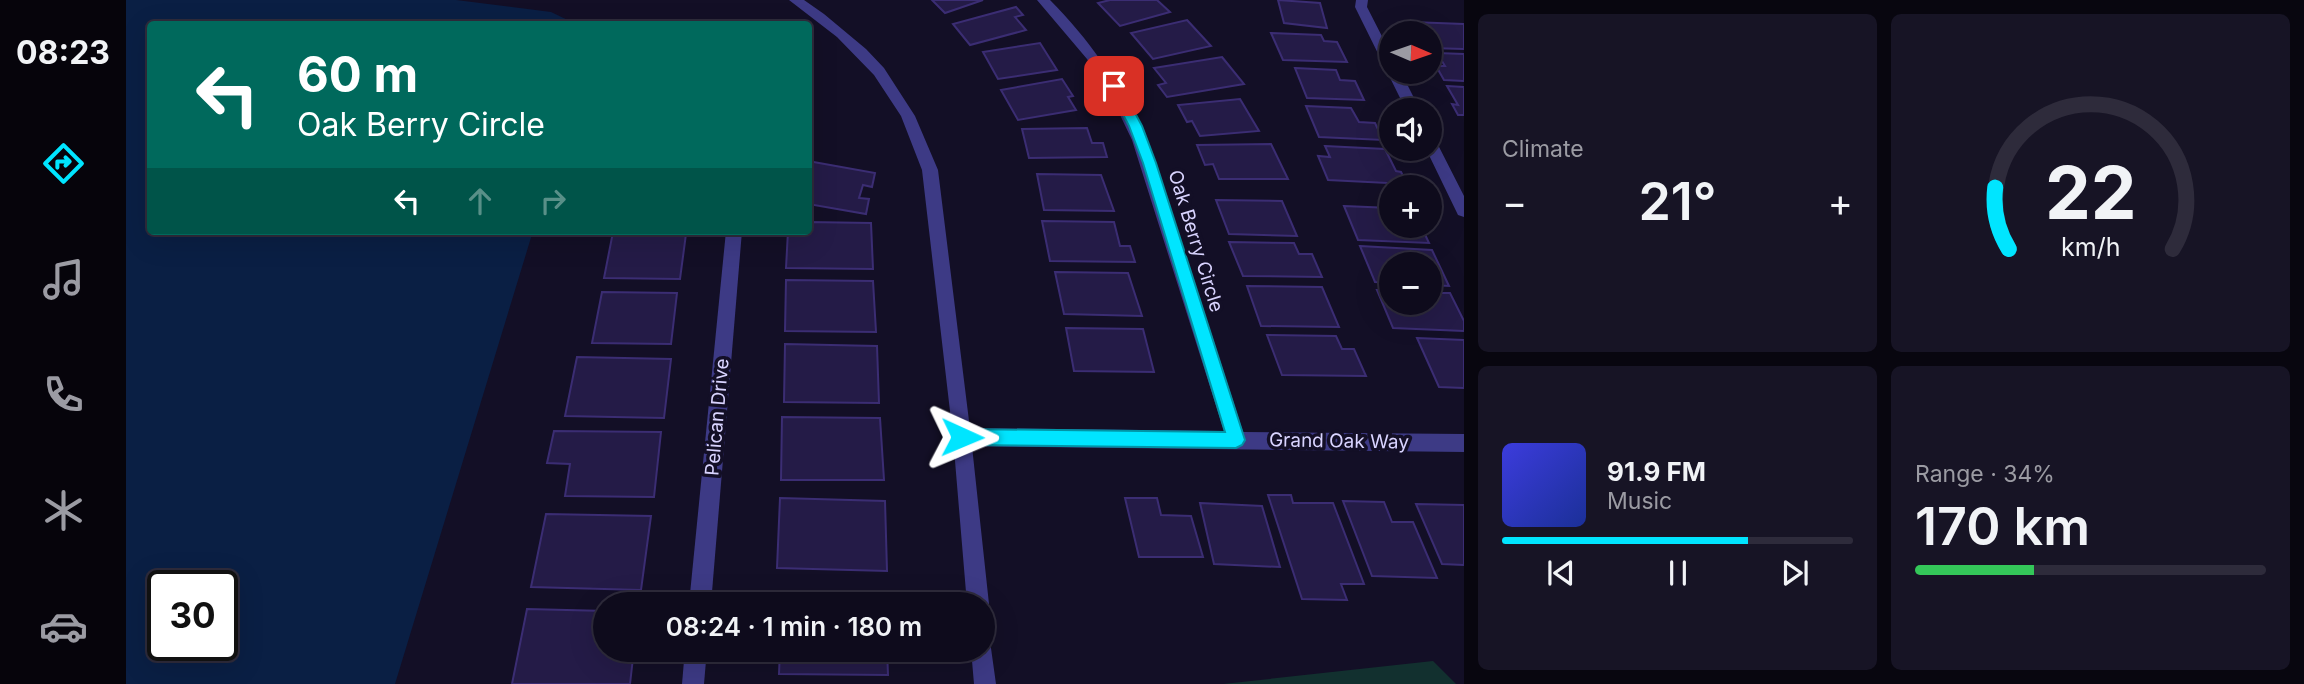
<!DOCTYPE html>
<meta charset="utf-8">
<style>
:root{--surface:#0e0b1c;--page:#171425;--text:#f1f3f6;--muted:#9b9ba3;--line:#2e2b3b;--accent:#00e5ff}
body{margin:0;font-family:Inter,sans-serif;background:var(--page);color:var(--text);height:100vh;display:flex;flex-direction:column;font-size:26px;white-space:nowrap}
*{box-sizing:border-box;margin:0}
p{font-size:23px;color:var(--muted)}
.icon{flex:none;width:38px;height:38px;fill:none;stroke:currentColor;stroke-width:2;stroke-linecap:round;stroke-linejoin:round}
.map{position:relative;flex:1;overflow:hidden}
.side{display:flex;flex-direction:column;gap:14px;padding:14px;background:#08060f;width:840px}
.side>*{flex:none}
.guide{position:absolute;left:21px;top:21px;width:665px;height:214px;border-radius:7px;box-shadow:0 7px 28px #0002,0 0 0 2px var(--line);background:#00695c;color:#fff;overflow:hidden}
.needle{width:46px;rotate:92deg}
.tools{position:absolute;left:1253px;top:21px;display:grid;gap:14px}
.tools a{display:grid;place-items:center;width:63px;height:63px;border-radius:50%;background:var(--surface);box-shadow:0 7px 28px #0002,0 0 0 2px var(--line);font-size:35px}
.speed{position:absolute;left:21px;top:570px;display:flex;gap:14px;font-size:35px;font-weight:700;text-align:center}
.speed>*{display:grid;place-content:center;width:91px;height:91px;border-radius:50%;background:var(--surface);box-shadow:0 7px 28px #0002,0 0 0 2px var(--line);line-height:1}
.speed .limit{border:4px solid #111;border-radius:10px;background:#fff;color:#111}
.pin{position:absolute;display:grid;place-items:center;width:60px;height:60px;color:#fff;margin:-30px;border-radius:14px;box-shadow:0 4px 10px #0006}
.me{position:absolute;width:77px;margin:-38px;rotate:91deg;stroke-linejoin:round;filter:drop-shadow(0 0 5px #0008)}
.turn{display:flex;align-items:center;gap:24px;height:147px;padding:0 35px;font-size:32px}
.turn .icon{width:91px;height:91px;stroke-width:2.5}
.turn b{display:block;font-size:49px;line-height:60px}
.lanes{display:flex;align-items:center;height:66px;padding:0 35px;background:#0003;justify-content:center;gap:35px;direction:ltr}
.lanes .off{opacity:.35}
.big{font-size:52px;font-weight:600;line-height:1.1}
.side .widget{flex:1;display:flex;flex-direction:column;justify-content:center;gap:10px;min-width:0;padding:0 24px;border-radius:10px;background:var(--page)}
.side .dial{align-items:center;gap:0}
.dial svg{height:182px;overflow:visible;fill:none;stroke:var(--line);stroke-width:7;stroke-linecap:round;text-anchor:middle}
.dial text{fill:var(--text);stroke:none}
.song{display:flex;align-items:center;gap:21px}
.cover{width:84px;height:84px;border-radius:10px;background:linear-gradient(135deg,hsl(240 70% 55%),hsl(230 70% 35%))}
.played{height:7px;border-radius:4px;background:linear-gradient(90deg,var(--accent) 70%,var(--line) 70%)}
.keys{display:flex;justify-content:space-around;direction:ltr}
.heat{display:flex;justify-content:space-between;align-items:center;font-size:38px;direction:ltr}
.charge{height:10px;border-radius:5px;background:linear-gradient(90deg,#34c759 34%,var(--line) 0)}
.side .tiles{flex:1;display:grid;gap:14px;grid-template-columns:repeat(2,1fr)}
.trip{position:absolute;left:467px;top:592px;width:402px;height:70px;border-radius:35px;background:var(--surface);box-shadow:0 7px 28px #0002,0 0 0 2px var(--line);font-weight:600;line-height:70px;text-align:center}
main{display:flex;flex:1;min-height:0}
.tab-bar{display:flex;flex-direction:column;width:126px;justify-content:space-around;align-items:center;background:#06040b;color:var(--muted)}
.tab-bar .icon{width:49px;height:49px}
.tab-bar .on{color:var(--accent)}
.tab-bar b{font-size:32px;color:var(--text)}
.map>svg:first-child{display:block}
.green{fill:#12302f}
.water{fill:#0a1f44;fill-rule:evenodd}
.building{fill:#241b47;stroke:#3b2d73;stroke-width:2}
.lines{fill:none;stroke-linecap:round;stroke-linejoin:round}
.minor{fill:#3d3a85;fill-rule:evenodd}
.tertiary{fill:#3d3a85;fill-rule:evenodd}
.route{fill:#00e5ff;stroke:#0095a6;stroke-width:2}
.labels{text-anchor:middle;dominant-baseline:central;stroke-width:7;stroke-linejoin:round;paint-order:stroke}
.street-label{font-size:19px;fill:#d9d4ff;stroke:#130f26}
</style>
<main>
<nav class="tab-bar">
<b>08:23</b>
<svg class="icon on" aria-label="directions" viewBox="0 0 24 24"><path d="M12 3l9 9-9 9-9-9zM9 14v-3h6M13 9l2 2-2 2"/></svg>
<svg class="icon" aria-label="music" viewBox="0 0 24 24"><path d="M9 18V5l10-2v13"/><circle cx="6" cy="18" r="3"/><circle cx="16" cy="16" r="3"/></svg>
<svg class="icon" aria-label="phone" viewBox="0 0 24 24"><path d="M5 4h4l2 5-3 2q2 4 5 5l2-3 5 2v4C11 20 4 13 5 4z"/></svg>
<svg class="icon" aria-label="climate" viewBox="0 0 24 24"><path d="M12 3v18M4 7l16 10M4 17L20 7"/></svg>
<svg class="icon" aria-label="car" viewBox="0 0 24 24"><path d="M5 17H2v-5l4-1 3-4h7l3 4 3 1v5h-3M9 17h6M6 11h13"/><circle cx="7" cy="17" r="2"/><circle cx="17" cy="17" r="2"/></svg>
</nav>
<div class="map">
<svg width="1338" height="684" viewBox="0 0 1338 684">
<rect width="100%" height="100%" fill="#130f26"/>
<polygon class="green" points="1307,661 1330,684 1097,684"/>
<path class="water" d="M0,0H330L425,12L450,24H24V231H407L269,684H0ZM37,586H96V646H37Z"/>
<g class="building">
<polygon points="806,0 857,0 819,13"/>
<polygon points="984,0 1031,0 1044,12 994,26 972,3"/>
<polygon points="1152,0 1194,3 1201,28 1158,23"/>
<polygon points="890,7 897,15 889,17 900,30 844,45 827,24"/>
<polygon points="1061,20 1085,46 1027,59 1005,33"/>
<polygon points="1285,22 1338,24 1338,49 1304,48 1304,33 1291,33"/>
<polygon points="1145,33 1195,35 1198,41 1211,42 1221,62 1157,60"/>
<polygon points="914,43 931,70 872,79 857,52"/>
<polygon points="1311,53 1338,54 1338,81 1318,80 1310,66 1319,66"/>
<polygon points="1096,57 1118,84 1041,97 1032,85 1040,83 1028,68"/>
<polygon points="1169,68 1210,70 1214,80 1229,81 1238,100 1181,98"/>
<polygon points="936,79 947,96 942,97 950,110 892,120 875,90"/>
<polygon points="1321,86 1338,87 1338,115 1332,115 1326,104 1332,105"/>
<polygon points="1114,99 1133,131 1074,136 1066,121 1061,122 1052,105"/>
<polygon points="1180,106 1225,108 1233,122 1249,123 1257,140 1193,137"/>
<polygon points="961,128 966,143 977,143 981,157 903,158 896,129"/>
<polygon points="1145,144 1162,179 1093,179 1087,164 1079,165 1071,145"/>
<polygon points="1199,146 1259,149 1270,171 1275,172 1281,184 1202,180 1192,156 1204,157"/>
<polygon points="682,161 749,173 746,187 737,185 733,198 743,199 740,214 682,204"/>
<polygon points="911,174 975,175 988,211 918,210"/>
<polygon points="1090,200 1156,201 1171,236 1103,234"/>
<polygon points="1218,206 1265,208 1265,226 1295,226 1303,243 1232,240"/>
<polygon points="916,221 988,222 994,246 1004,246 1009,262 924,261"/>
<polygon points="682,222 745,223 747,269 660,268 662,231 682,231"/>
<polygon points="487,232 560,234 554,279 478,278"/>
<polygon points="1103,242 1168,243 1173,254 1186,254 1196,277 1117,276"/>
<polygon points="1234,246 1306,250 1323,286 1304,285 1304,264 1265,264 1265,283 1249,282"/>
<polygon points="929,272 1002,273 1016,316 938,314"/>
<polygon points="660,280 747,281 750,332 659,331"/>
<polygon points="1121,286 1196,287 1213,327 1135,326"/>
<polygon points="1251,290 1265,291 1265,303 1304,303 1304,293 1324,293 1338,321 1338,331 1267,328"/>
<polygon points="476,292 551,293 545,344 466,343"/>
<polygon points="940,328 1017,329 1028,372 948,371"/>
<polygon points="1141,335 1210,336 1216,349 1228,349 1240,376 1156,375"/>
<polygon points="1291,338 1338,340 1338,388 1313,387"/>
<polygon points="659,344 751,346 753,403 658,402"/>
<polygon points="451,357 545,359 538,418 439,416"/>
<polygon points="656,417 754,418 758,480 655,480"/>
<polygon points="428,431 535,432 528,497 439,496 444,464 421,463"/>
<polygon points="1142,495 1165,495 1167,503 1207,503 1238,584 1215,584 1221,600 1176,599"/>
<polygon points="654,498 759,501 761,571 651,568"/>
<polygon points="999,498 1031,498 1035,515 1065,516 1077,557 1013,557"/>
<polygon points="1217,501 1258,502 1266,522 1287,522 1311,578 1246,576"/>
<polygon points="1074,503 1136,506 1154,567 1088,564"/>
<polygon points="1290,504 1338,505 1338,565 1316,564"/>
<polygon points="420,514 525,516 515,590 405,587"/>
<polygon points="655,591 758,593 759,604 655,604"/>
<polygon points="401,609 480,611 480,649 508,649 504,684 386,684"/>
<polygon points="654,649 761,649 762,675 653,674"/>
</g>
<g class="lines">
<g class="minor">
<path d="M911,0H924C1006,83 1028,157 1063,265C1081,320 1099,376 1117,432L1338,434V452L836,446L829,443L827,437L829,431L836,428L1098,431L1006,140L985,96L961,59Z"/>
<polygon points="1230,0 1242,0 1241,7 1265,54 1265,72 1275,72 1294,110 1280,110 1229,7"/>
<polygon points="1304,138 1309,139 1338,196 1338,217 1332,215 1300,149 1304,149"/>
<polygon points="600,231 616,231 585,604 563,604"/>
<polygon points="559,649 581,649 578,684 556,684"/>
</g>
<g class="tertiary">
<polygon points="663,0 678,0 698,14 740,49 758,68 789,116 812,170 845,437 863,604 858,612 858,604 841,604 827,437 796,170 775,116 748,75 711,37"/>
<polygon points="858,639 864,641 870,684 848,684 845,649 858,649"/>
</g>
</g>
<polygon class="route" points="988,82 993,83 1016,126 1030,163 1119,440 1116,445 1110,448 836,445 830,442 827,437 830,431 836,429 1099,432 1017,163 1003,126 982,86"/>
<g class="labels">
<g class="street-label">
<text transform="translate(1070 241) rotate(73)">Oak Berry Circle</text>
<text transform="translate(591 417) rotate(-85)">Pelican Drive</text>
<text transform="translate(1213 441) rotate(1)">Grand Oak Way</text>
</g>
</g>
</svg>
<div class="tools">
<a><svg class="needle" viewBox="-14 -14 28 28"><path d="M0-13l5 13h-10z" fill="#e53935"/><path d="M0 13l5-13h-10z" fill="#9b9ba3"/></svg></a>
<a><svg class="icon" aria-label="sound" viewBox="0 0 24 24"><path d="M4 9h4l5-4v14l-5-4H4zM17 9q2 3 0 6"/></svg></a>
<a>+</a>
<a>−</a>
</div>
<div class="speed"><div class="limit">30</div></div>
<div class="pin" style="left:988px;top:86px;background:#d93025"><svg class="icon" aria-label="arrive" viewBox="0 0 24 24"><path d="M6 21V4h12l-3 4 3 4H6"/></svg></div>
<svg class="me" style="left:836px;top:437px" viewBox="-20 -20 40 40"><path d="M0-17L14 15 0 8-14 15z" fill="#00e5ff" stroke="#fff" stroke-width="4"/></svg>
<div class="trip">08:24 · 1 min · 180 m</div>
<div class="guide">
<div class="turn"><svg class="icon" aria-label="left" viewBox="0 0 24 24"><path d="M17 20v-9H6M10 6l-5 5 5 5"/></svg><div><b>60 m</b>Oak Berry Circle</div></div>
<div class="lanes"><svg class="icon" aria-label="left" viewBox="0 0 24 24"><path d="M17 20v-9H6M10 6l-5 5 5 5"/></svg><svg class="icon off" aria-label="ahead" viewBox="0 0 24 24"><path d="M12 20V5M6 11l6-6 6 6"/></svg><svg class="icon off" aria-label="right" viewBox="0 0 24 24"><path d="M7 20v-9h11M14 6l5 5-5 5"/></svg></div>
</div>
</div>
<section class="side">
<div class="tiles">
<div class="widget"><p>Climate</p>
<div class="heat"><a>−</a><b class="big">21°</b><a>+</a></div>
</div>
<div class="widget dial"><svg viewBox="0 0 100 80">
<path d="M14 69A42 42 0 1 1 86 69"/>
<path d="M14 69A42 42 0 0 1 8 42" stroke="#00e5ff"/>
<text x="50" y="56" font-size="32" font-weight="700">22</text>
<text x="50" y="72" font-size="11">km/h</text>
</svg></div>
<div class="widget">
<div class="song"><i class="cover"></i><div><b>91.9 FM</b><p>Music</p></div></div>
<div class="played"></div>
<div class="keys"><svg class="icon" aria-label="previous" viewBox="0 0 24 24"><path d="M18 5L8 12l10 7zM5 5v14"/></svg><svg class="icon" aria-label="pause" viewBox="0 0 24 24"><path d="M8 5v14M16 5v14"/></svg><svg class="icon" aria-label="next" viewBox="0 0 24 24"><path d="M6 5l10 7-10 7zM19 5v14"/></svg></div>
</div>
<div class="widget"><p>Range · 34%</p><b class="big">170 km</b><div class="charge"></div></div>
</div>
</section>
</main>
